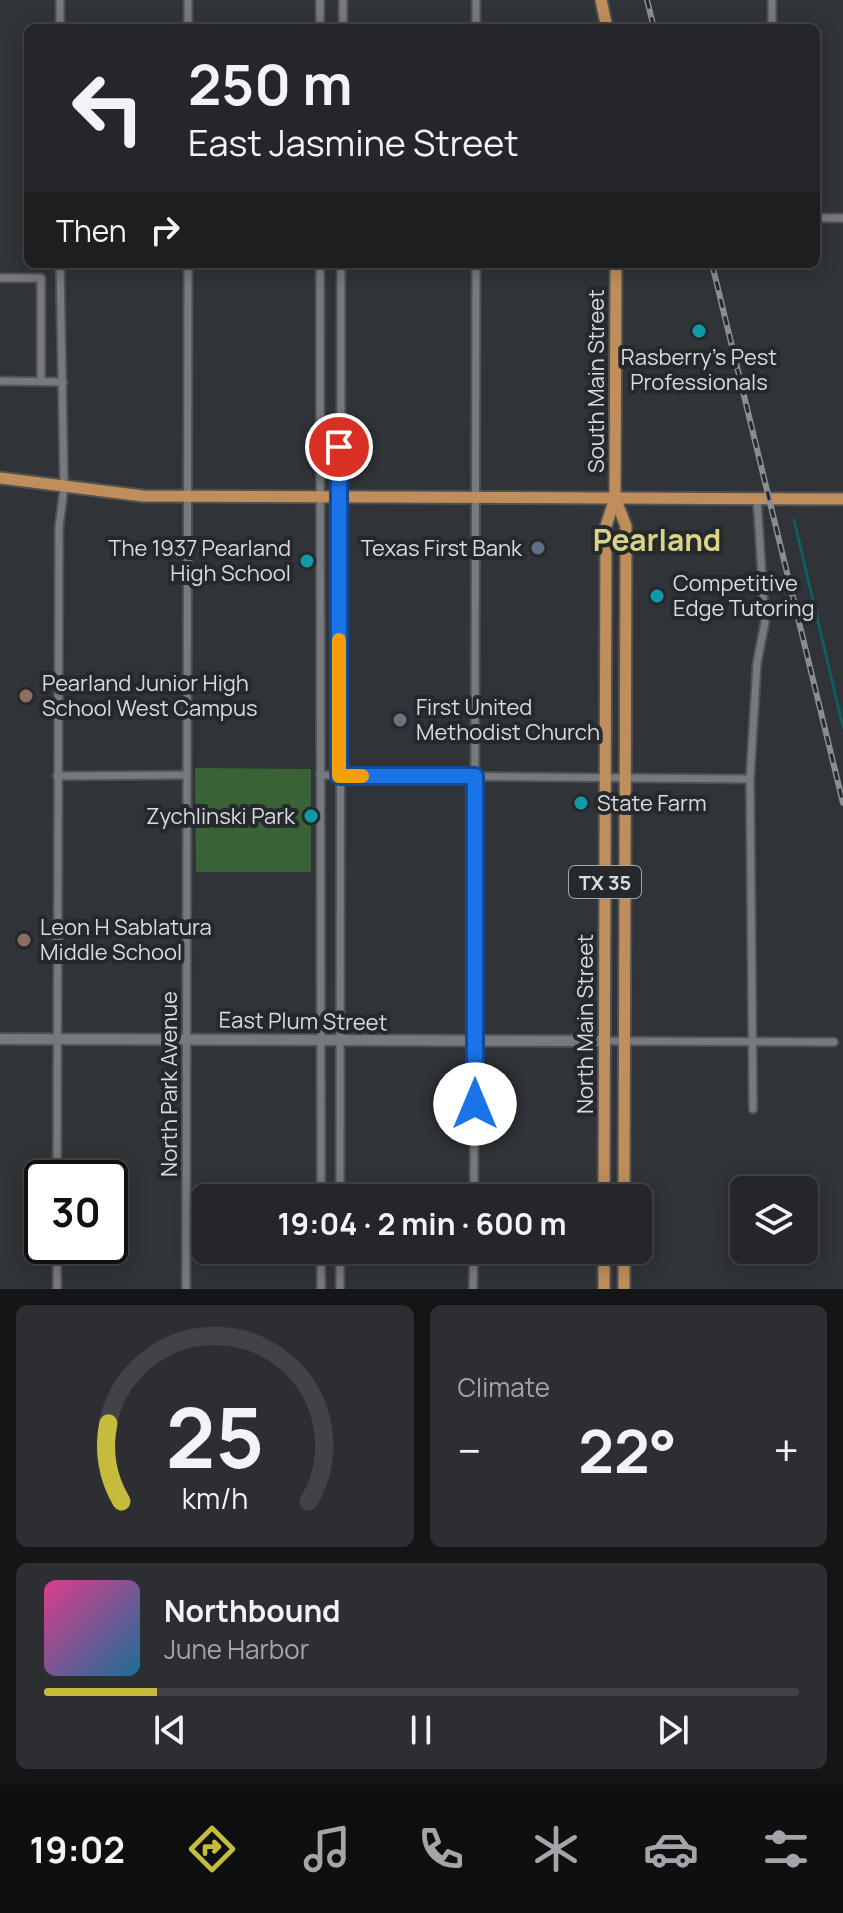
<!DOCTYPE html>
<meta charset="utf-8">
<style>
:root{--surface:#242629;--page:#2c2e31;--text:#f1f3f6;--muted:#a3a5a8;--line:#414346;--accent:#c5bc3d}
body{margin:0;font-family:Manrope,sans-serif;background:var(--page);color:var(--text);height:100vh;display:flex;flex-direction:column;font-size:30px;white-space:nowrap}
*{box-sizing:border-box;margin:0}
p{font-size:26px;color:var(--muted)}
.icon{flex:none;width:44px;height:44px;fill:none;stroke:currentColor;stroke-width:2;stroke-linecap:round;stroke-linejoin:round}
.map{position:relative;height:1289px;overflow:hidden}
.side{display:flex;flex-direction:column;gap:16px;padding:16px;background:#141517;flex:1}
.side>*{flex:none}
.guide{position:absolute;left:24px;top:24px;width:796px;height:244px;border-radius:12px;box-shadow:0 4px 20px #0003,0 0 0 2px var(--line);background:#242629;color:var(--text);overflow:hidden}
.fabs{position:absolute;left:730px;top:1176px;display:grid;gap:16px}
.fabs a{display:grid;place-items:center;width:88px;height:88px;border-radius:12px;background:var(--surface);box-shadow:0 4px 20px #0003,0 0 0 2px var(--line);font-size:40px}
.speed{position:absolute;left:24px;top:1160px;display:flex;gap:16px;font-size:40px;font-weight:700;text-align:center}
.speed>*{display:grid;place-content:center;width:104px;height:104px;border-radius:50%;background:var(--surface);box-shadow:0 4px 20px #0003,0 0 0 2px var(--line);line-height:1}
.speed .limit{border:4px solid #111;border-radius:12px;background:#fff;color:#111}
.pin{position:absolute;display:grid;place-items:center;width:68px;height:68px;color:#fff;margin:-34px;border:4px solid #fff;border-radius:50%;box-shadow:0 2px 8px #0007}
.me{position:absolute;width:88px;margin:-44px;rotate:0deg;stroke-linejoin:round;filter:drop-shadow(0 0 6px #0008)}
.turn{display:flex;align-items:center;gap:28px;height:168px;padding:0 32px;font-size:36px}
.turn .icon{width:104px;height:104px;stroke-width:2.5}
.turn b{display:block;font-size:56px;line-height:68px}
.then{display:flex;align-items:center;height:76px;padding:0 32px;background:#0003;gap:16px;font-size:30px}
.big{font-size:60px;font-weight:700;line-height:1.1}
.side .widget{flex:1;display:flex;flex-direction:column;justify-content:center;gap:12px;min-width:0;padding:0 28px;border-radius:12px;background:var(--page)}
.side .dial{align-items:center;gap:0}
.dial svg{height:208px;overflow:visible;fill:none;stroke:var(--line);stroke-width:7;stroke-linecap:round;text-anchor:middle}
.dial text{fill:var(--text);stroke:none}
.song{display:flex;align-items:center;gap:24px}
.cover{width:96px;height:96px;border-radius:12px;background:linear-gradient(135deg,hsl(330 70% 55%),hsl(200 70% 35%))}
.played{height:8px;border-radius:4px;background:linear-gradient(90deg,var(--accent) 15%,var(--line) 15%)}
.keys{display:flex;justify-content:space-around;direction:ltr}
.heat{display:flex;justify-content:space-between;align-items:center;font-size:44px;direction:ltr}
.side .tiles{flex:1;display:grid;gap:16px;grid-template-columns:1fr 1fr}
.widget:last-child{grid-column:span 2}
.trip{position:absolute;left:192px;top:1184px;width:460px;height:80px;border-radius:12px;background:var(--surface);box-shadow:0 4px 20px #0003,0 0 0 2px var(--line);font-weight:700;line-height:80px;text-align:center}
.menu{display:flex;height:128px;justify-content:space-around;align-items:center;background:#0e0f10;color:var(--muted)}
.menu .icon{width:56px;height:56px}
.menu .active{color:var(--accent)}
.menu b{font-size:36px;color:var(--text)}
.map>svg:first-child{display:block}
.green{fill:#396236}
.lines{fill:none;stroke-linecap:round;stroke-linejoin:round}
.stream{stroke:#0f5f62;stroke-width:3}
.street-casing{stroke:#4e5054;stroke-width:11}
.secondary-casing{stroke:#4e5054;stroke-width:14}
.primary-casing{stroke:#4e5054;stroke-width:15}
.street{stroke:#76797d;stroke-width:7}
.secondary{stroke:#76797d;stroke-width:10}
.primary{stroke:#bf8e5b;stroke-width:11}
.rail-casing{stroke:#8b8e91;stroke-width:6}
.rail{stroke:#26292c;stroke-width:3;stroke-dasharray:9;stroke-linecap:butt}
.route-casing{stroke:#114b97;stroke-width:20}
.route{stroke:#1a73e8;stroke-width:14}
.slow{stroke:#f59e0b;stroke-width:14}
.culture-dot{fill:#0f9aa8;stroke:#26292c;stroke-width:3}
.service-dot{fill:#5c6f8a;stroke:#26292c;stroke-width:3}
.education-dot{fill:#8d6e63;stroke:#26292c;stroke-width:3}
.worship-dot{fill:#6b7280;stroke:#26292c;stroke-width:3}
.labels{text-anchor:middle;dominant-baseline:central;stroke-width:8;stroke-linejoin:round;paint-order:stroke}
.shield{fill:#26292c;stroke:#a3a6a9;stroke-width:2}
.shield-label{font-size:20px;font-weight:bold;fill:#d9dbde}
.poi-label{font-size:22px;fill:#d9dbde;stroke:#26292c;text-anchor:start}
.street-label{font-size:22px;fill:#d9dbde;stroke:#26292c}
.district-label{font-size:30px;font-weight:bold;fill:#dad586;stroke:#26292c}
</style>
<div class="map">
<svg width="843" height="1289" viewBox="0 0 843 1289">
<rect width="100%" height="100%" fill="#303337"/>
<polygon class="green" points="195,768 311,769 311,872 196,872"/>
<g class="lines">
<polyline class="stream" points="794,520 843,727"/>
<defs>
<g id="street">
<polyline points="320,0 320,28"/>
<polyline points="476,0 476,28"/>
<polyline points="60,28 60,0"/>
<polyline points="188,28 188,0"/>
<polyline points="343,28 343,0"/>
<polyline points="772,28 772,0"/>
<polyline points="816,218 843,218"/>
<polyline points="320,264 321,1198"/>
<polyline points="0,278 41,278 41,381"/>
<polyline points="0,381 63,382"/>
<polyline points="320,775 750,779"/>
<polyline points="57,776 187,775"/>
<polyline points="605,1041 834,1042"/>
<polyline points="753,1109 750,779 757,663 765,622 757,499"/>
<polyline points="57,1178 59,527 64,488 60,264"/>
<polyline points="340,1198 341,264"/>
<polyline points="474,1198 476,264"/>
<polyline points="57,1246 57,1289"/>
<polyline points="321,1250 321,1289"/>
<polyline points="340,1250 340,1289"/>
<polyline points="186,1289 188,264"/>
<polyline points="473,1289 474,1250"/>
</g>
<polyline id="secondary" points="0,1039 605,1041"/>
<g id="primary">
<polyline points="601,0 607,28"/>
<polyline points="0,478 143,496 843,499"/>
<polyline points="615,498 626,526 624,1198"/>
<polyline points="604,1198 606,526 615,498 616,264"/>
<polyline points="604,1289 604,1250"/>
<polyline points="624,1289 624,1250"/>
</g>
</defs>
<use href="#street" class="street-casing"/>
<use href="#secondary" class="secondary-casing"/>
<use href="#primary" class="primary-casing"/>
<use href="#street" class="street"/>
<use href="#secondary" class="secondary"/>
<use href="#primary" class="primary"/>
<defs>
<g id="rail">
<polyline points="647,0 654,28"/>
<polyline points="712,264 843,803"/>
</g>
</defs>
<use href="#rail" class="rail-casing"/>
<use href="#rail" class="rail"/>
</g>
<g class="lines">
<defs>
<polyline id="route" points="339,447 339,776 475,776 475,1104"/>
</defs>
<use href="#route" class="route-casing"/>
<use href="#route" class="route"/>
<polyline class="slow" points="339,640 339,776 362,776"/>
</g>
<g class="culture-dot">
<circle cx="699" cy="331" r="8"/>
<circle cx="307" cy="561" r="8"/>
<circle cx="657" cy="596" r="8"/>
<circle cx="581" cy="803" r="8"/>
<circle cx="311" cy="816" r="8"/>
</g>
<circle class="service-dot" cx="538" cy="548" r="8"/>
<g class="education-dot">
<circle cx="26" cy="696" r="8"/>
<circle cx="24" cy="940" r="8"/>
</g>
<circle class="worship-dot" cx="400" cy="720" r="8"/>
<g class="labels">
<rect class="shield" x="569" y="866" width="72" height="32" rx="6"/>
<g class="shield-label">
<text x="605" y="882">TX 35</text>
</g>
<g class="poi-label">
<text x="699" y="357" text-anchor="middle">Rasberry's Pest<tspan x="699" dy="25">Professionals</tspan></text>
<text x="291" y="548" text-anchor="end">The 1937 Pearland<tspan x="291" dy="25">High School</tspan></text>
<text x="522" y="548" text-anchor="end">Texas First Bank</text>
<text x="673" y="583">Competitive<tspan x="673" dy="25">Edge Tutoring</tspan></text>
<text x="42" y="683">Pearland Junior High<tspan x="42" dy="25">School West Campus</tspan></text>
<text x="416" y="707">First United<tspan x="416" dy="25">Methodist Church</tspan></text>
<text x="597" y="803">State Farm</text>
<text x="295" y="816" text-anchor="end">Zychlinski Park</text>
<text x="40" y="927">Leon H Sablatura<tspan x="40" dy="25">Middle School</tspan></text>
</g>
<g class="street-label">
<text transform="translate(596 381) rotate(-90)">South Main Street</text>
<text transform="translate(303 1021) rotate(1)">East Plum Street</text>
<text transform="translate(585 1024) rotate(-90)">North Main Street</text>
<text transform="translate(169 1084) rotate(-90)">North Park Avenue</text>
</g>
<g class="district-label">
<text x="657" y="539">Pearland</text>
</g>
</g>
</svg>
<div class="fabs">
<a><svg class="icon" aria-label="layers" viewBox="0 0 24 24"><path d="M12 4l9 5-9 5-9-5zM3 14l9 5 9-5"/></svg></a>
</div>
<div class="speed"><div class="limit">30</div></div>
<div class="pin" style="left:339px;top:447px;background:#d93025"><svg class="icon" aria-label="arrive" viewBox="0 0 24 24"><path d="M6 21V4h12l-3 4 3 4H6"/></svg></div>
<svg class="me" style="left:475px;top:1104px" viewBox="-20 -20 40 40"><circle r="19" fill="#fff"/><path d="M0-13L10 11 0 6-10 11z" fill="#1a73e8"/></svg>
<div class="trip">19:04 · 2 min · 600 m</div>
<div class="guide">
<div class="turn"><svg class="icon" aria-label="left" viewBox="0 0 24 24"><path d="M17 20v-9H6M10 6l-5 5 5 5"/></svg><div><b>250 m</b>East Jasmine Street</div></div>
<div class="then">Then<svg class="icon" aria-label="right" viewBox="0 0 24 24"><path d="M7 20v-9h11M14 6l5 5-5 5"/></svg></div>
</div>
</div>
<section class="side">
<div class="tiles">
<div class="widget dial"><svg viewBox="0 0 100 80">
<path d="M14 69A42 42 0 1 1 86 69"/>
<path d="M14 69A42 42 0 0 1 9 39" stroke="#c5bc3d"/>
<text x="50" y="56" font-size="32" font-weight="700">25</text>
<text x="50" y="72" font-size="11">km/h</text>
</svg></div>
<div class="widget"><p>Climate</p>
<div class="heat"><a>−</a><b class="big">22°</b><a>+</a></div>
</div>
<div class="widget">
<div class="song"><i class="cover"></i><div><b>Northbound</b><p>June Harbor</p></div></div>
<div class="played"></div>
<div class="keys"><svg class="icon" aria-label="previous" viewBox="0 0 24 24"><path d="M18 5L8 12l10 7zM5 5v14"/></svg><svg class="icon" aria-label="pause" viewBox="0 0 24 24"><path d="M8 5v14M16 5v14"/></svg><svg class="icon" aria-label="next" viewBox="0 0 24 24"><path d="M6 5l10 7-10 7zM19 5v14"/></svg></div>
</div>
</div>
</section>
<nav class="menu">
<b>19:02</b>
<svg class="icon active" aria-label="directions" viewBox="0 0 24 24"><path d="M12 3l9 9-9 9-9-9zM9 14v-3h6M13 9l2 2-2 2"/></svg>
<svg class="icon" aria-label="music" viewBox="0 0 24 24"><path d="M9 18V5l10-2v13"/><circle cx="6" cy="18" r="3"/><circle cx="16" cy="16" r="3"/></svg>
<svg class="icon" aria-label="phone" viewBox="0 0 24 24"><path d="M5 4h4l2 5-3 2q2 4 5 5l2-3 5 2v4C11 20 4 13 5 4z"/></svg>
<svg class="icon" aria-label="climate" viewBox="0 0 24 24"><path d="M12 3v18M4 7l16 10M4 17L20 7"/></svg>
<svg class="icon" aria-label="car" viewBox="0 0 24 24"><path d="M5 17H2v-5l4-1 3-4h7l3 4 3 1v5h-3M9 17h6M6 11h13"/><circle cx="7" cy="17" r="2"/><circle cx="17" cy="17" r="2"/></svg>
<svg class="icon" aria-label="filters" viewBox="0 0 24 24"><path d="M4 7h16M4 17h16"/><circle cx="9" cy="7" r="2"/><circle cx="15" cy="17" r="2"/></svg>
</nav>
